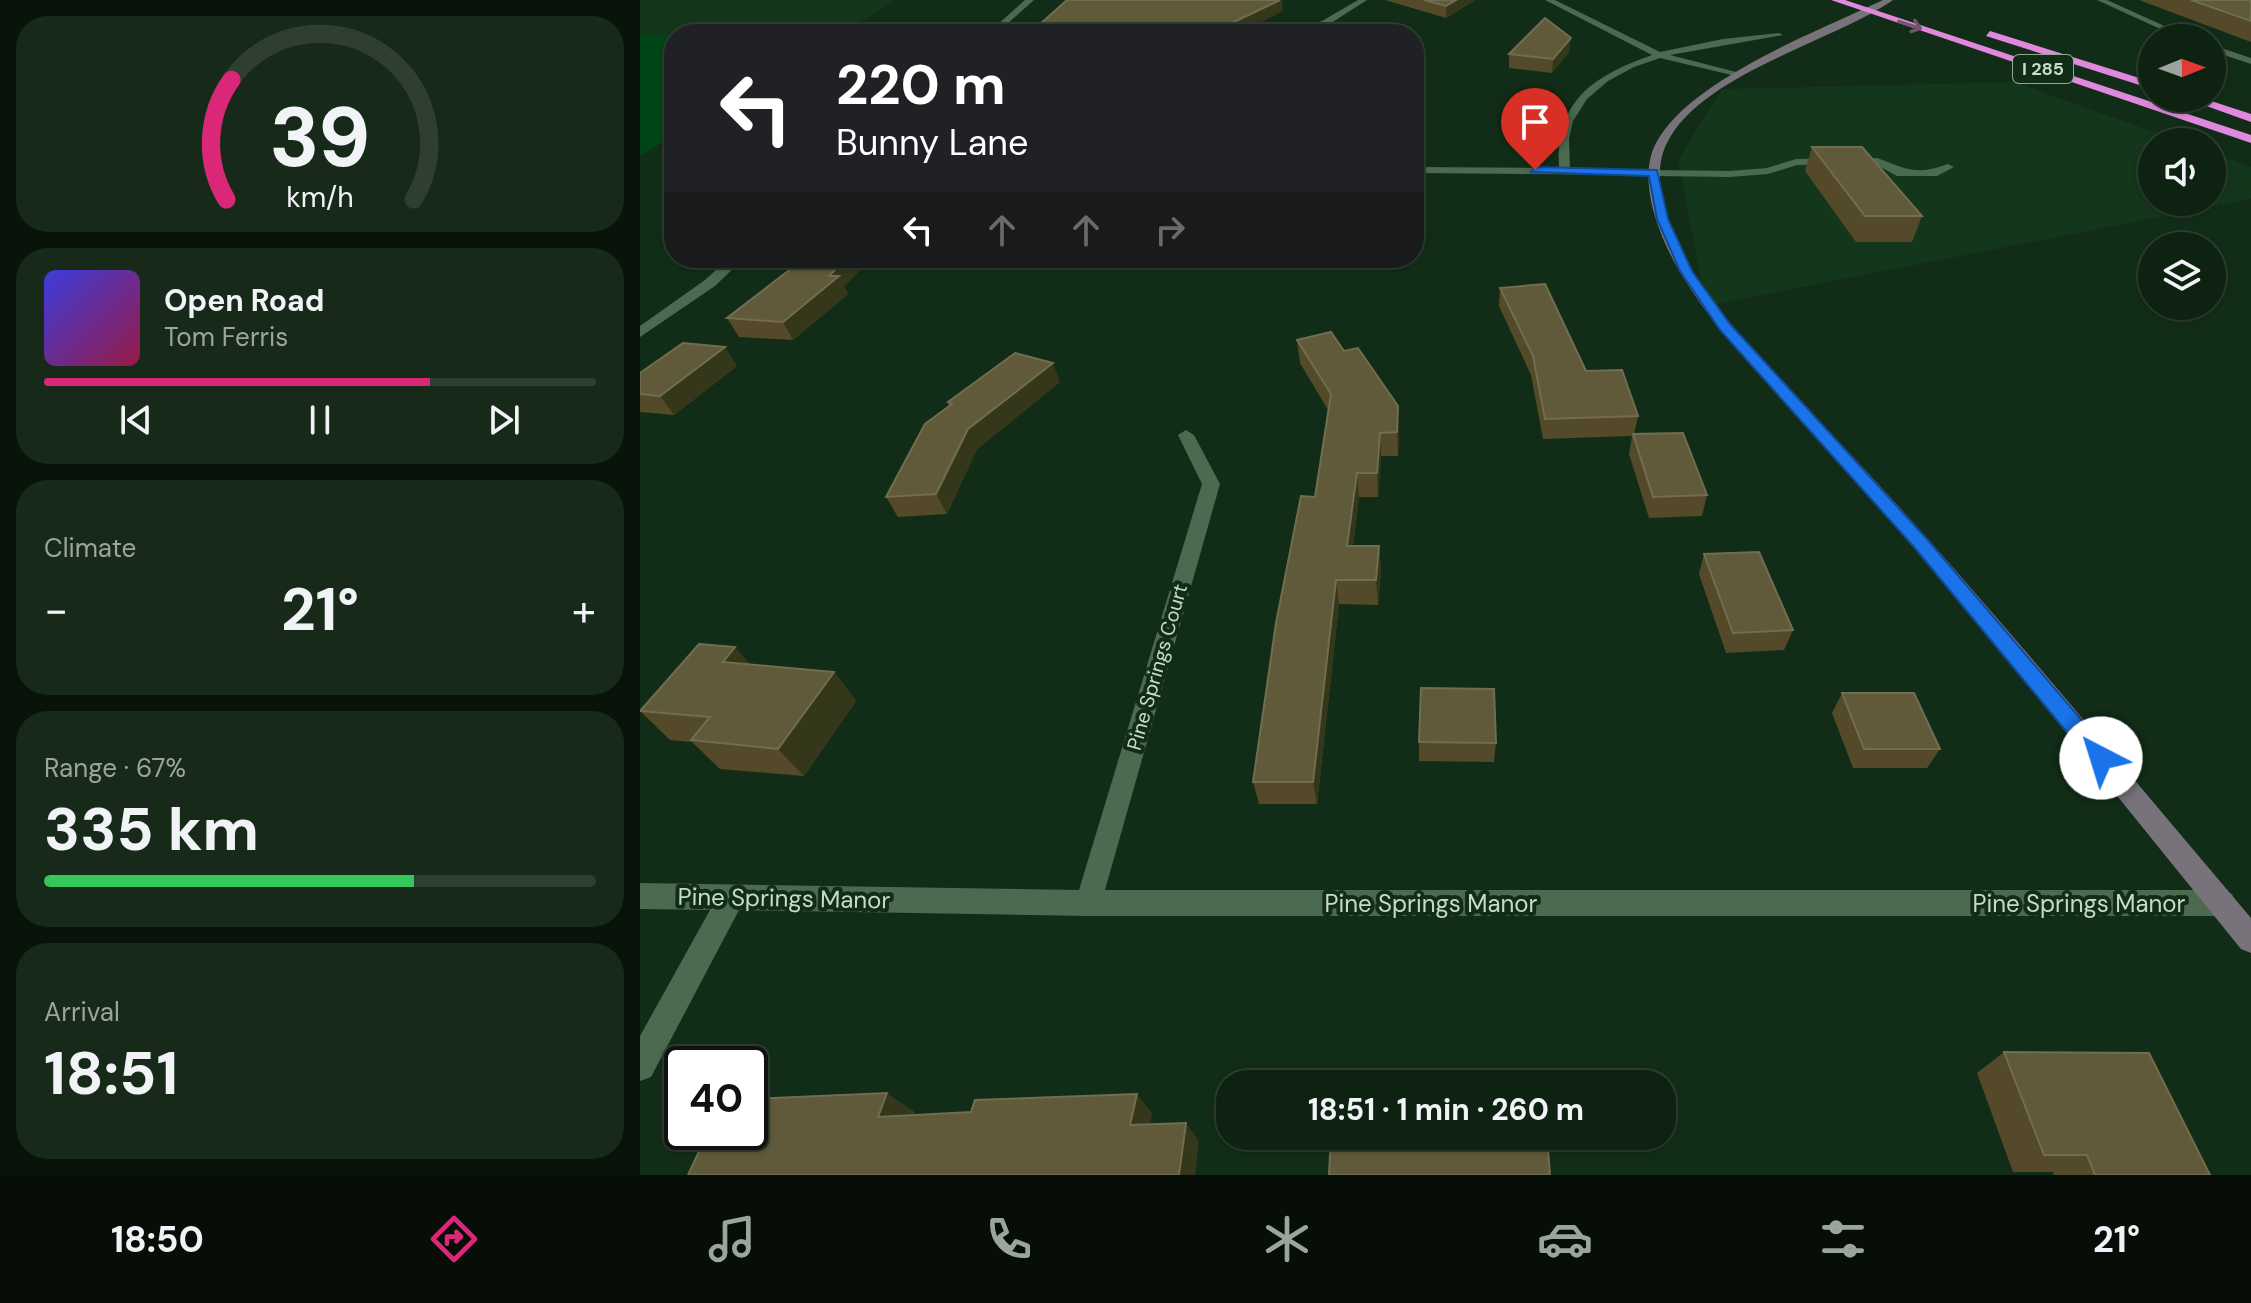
<!DOCTYPE html>
<meta charset="utf-8">
<style>
:root{--surface:#0e2211;--page:#172a1a;--text:#f1f3f6;--muted:#9ba49f;--line:#2e3f31;--accent:#db2777}
body{margin:0;font-family:"DM Sans",sans-serif;background:var(--page);color:var(--text);height:100vh;display:flex;flex-direction:column;font-size:30px;white-space:nowrap}
*{box-sizing:border-box;margin:0}
p{font-size:26px;color:var(--muted)}
.icon{flex:none;width:44px;height:44px;fill:none;stroke:currentColor;stroke-width:2;stroke-linecap:round;stroke-linejoin:round}
.map{position:relative;flex:1;overflow:hidden}
.drawer{display:flex;flex-direction:column;gap:16px;padding:16px;background:#081309;width:640px}
.drawer>*{flex:none}
.hud{position:absolute;left:24px;top:24px;width:760px;height:244px;border-radius:32px;box-shadow:0 2px 6px #0004,0 0 0 2px var(--line);background:#202124;color:#fff;overflow:hidden}
.needle{width:52px;rotate:89deg}
.tools{position:absolute;left:1498px;top:24px;display:grid;gap:16px}
.tools a{display:grid;place-items:center;width:88px;height:88px;border-radius:50%;background:var(--surface);box-shadow:0 2px 6px #0004,0 0 0 2px var(--line);font-size:40px}
.speed{position:absolute;left:24px;top:1046px;display:flex;gap:16px;font-size:40px;font-weight:700;text-align:center}
.speed>*{display:grid;place-content:center;width:104px;height:104px;border-radius:50%;background:var(--surface);box-shadow:0 2px 6px #0004,0 0 0 2px var(--line);line-height:1}
.speed .limit{border:4px solid #111;border-radius:12px;background:#fff;color:#111}
.pin{position:absolute;display:grid;place-items:center;width:68px;height:68px;color:#fff;margin:-82px -34px;border-radius:50% 50% 50% 0;rotate:-45deg;box-shadow:0 0 8px #0007}
.pin .icon{rotate:45deg}
.me{position:absolute;width:88px;margin:-44px;rotate:320deg;stroke-linejoin:round;filter:drop-shadow(0 0 6px #0008)}
.turn{display:flex;align-items:center;gap:28px;height:168px;padding:0 40px;font-size:36px}
.turn .icon{width:104px;height:104px;stroke-width:2.5}
.turn b{display:block;font-size:56px;line-height:68px}
.lanes{display:flex;align-items:center;height:76px;padding:0 40px;background:#0003;justify-content:center;gap:40px;direction:ltr}
.lanes .off{opacity:.35}
.big{font-size:60px;font-weight:700;line-height:1.1}
.drawer .card{flex:1;display:flex;flex-direction:column;justify-content:center;gap:12px;min-width:0;padding:0 28px;border-radius:32px;background:var(--page)}
.drawer .dial{align-items:center;gap:0}
.dial svg{height:208px;overflow:visible;fill:none;stroke:var(--line);stroke-width:7;stroke-linecap:round;text-anchor:middle}
.dial text{fill:var(--text);stroke:none}
.song{display:flex;align-items:center;gap:24px}
.cover{width:96px;height:96px;border-radius:12px;background:linear-gradient(135deg,hsl(240 70% 55%),hsl(340 70% 35%))}
.played{height:8px;border-radius:4px;background:linear-gradient(90deg,var(--accent) 70%,var(--line) 70%)}
.keys{display:flex;justify-content:space-around;direction:ltr}
.heat{display:flex;justify-content:space-between;align-items:center;font-size:44px;direction:ltr}
.charge{height:12px;border-radius:6px;background:linear-gradient(90deg,#34c759 67%,var(--line) 0)}
.trip{position:absolute;left:576px;top:1070px;width:460px;height:80px;border-radius:32px;background:var(--surface);box-shadow:0 2px 6px #0004,0 0 0 2px var(--line);font-weight:700;line-height:80px;text-align:center}
.dock{display:flex;height:128px;justify-content:space-around;align-items:center;background:#060e07;color:var(--muted)}
.dock .icon{width:56px;height:56px}
.dock .selected{color:var(--accent)}
.dock b{font-size:36px;color:var(--text)}
main{display:flex;flex:1;min-height:0}
.map>svg:first-child{display:block}
.built{fill:#14361b}
.green{fill:#004517}
.lines{fill:none;stroke-linecap:round;stroke-linejoin:round}
.lane{fill:#4c6a50;fill-rule:evenodd}
.street{fill:#4c6a50;fill-rule:evenodd}
.secondary{fill:#78737a;fill-rule:evenodd}
.highway{fill:#e088dd;fill-rule:evenodd}
.wall{fill:#544928}
.shaded-wall{fill:#34371a}
.building{fill:#60593a;stroke:#716d50;stroke-width:2}
.oneway{stroke:#6f5670}
.route{fill:#1a73e8;stroke:#114b97;stroke-width:2}
.labels{text-anchor:middle;dominant-baseline:central;stroke-width:8;stroke-linejoin:round;paint-order:stroke}
.shield{fill:#122d17;stroke:#92a695;stroke-width:2}
.shield-label{font-size:18px;font-weight:bold;fill:#c9dacb}
.street-label{font-size:20px;fill:#c9dacb;stroke:#122d17}
.near-street-label{font-size:24px;fill:#c9dacb;stroke:#122d17}
</style>
<main>
<section class="drawer">
<div class="card dial"><svg viewBox="0 0 100 80">
<path d="M14 69A42 42 0 1 1 86 69"/>
<path d="M14 69A42 42 0 0 1 16 23" stroke="#db2777"/>
<text x="50" y="56" font-size="32" font-weight="700">39</text>
<text x="50" y="72" font-size="11">km/h</text>
</svg></div>
<div class="card">
<div class="song"><i class="cover"></i><div><b>Open Road</b><p>Tom Ferris</p></div></div>
<div class="played"></div>
<div class="keys"><svg class="icon" aria-label="previous" viewBox="0 0 24 24"><path d="M18 5L8 12l10 7zM5 5v14"/></svg><svg class="icon" aria-label="pause" viewBox="0 0 24 24"><path d="M8 5v14M16 5v14"/></svg><svg class="icon" aria-label="next" viewBox="0 0 24 24"><path d="M6 5l10 7-10 7zM19 5v14"/></svg></div>
</div>
<div class="card"><p>Climate</p>
<div class="heat"><a>−</a><b class="big">21°</b><a>+</a></div>
</div>
<div class="card"><p>Range · 67%</p><b class="big">335 km</b><div class="charge"></div></div>
<div class="card"><p>Arrival</p><b class="big">18:51</b></div>
</section>
<div class="map">
<svg width="1611" height="1175" viewBox="0 0 1611 1175">
<rect width="100%" height="100%" fill="#122d17"/>
<g class="built">
<polygon points="0,0 255,0 203,32 0,36"/>
<polygon points="1375,82 1541,142 1512,142 1512,202 1572,202 1572,153 1611,167 1611,199 1066,306 1038,160 1082,89"/>
</g>
<polygon class="green" points="34,35 34,135 0,156 0,36"/>
<g class="lines">
<path class="lane" d="M1237,158C1267,169 1275,176 1308,164L1314,167L1297,176H1257L1235,164L1157,165L1128,174L1090,177L1014,176L1008,173L1014,170L1090,171L1127,168L1156,159Z"/>
<g class="street">
<polygon points="385,0 394,0 356,34 347,34"/>
<polygon points="718,0 727,0 688,25 633,34 682,21"/>
<path d="M905,0H915L1020,52L1083,39L1139,33L1143,35L1030,55L1100,73V77L1020,58L994,67L968,81L947,99L933,121L929,139L930,169L1014,170L1018,171V175L774,173V167L919,168C915,101 953,76 1012,55Z"/>
<polygon points="1457,0 1467,0 1551,38 1540,38"/>
<polygon points="1572,45 1611,58 1611,64 1572,51"/>
<polygon points="89,258 104,258 75,286 0,337 0,326 65,280"/>
<polygon points="546,430 554,435 580,484 465,890 1583,890 1592,894 1596,903 1592,912 1583,916 448,916 99,910 11,1077 0,1081 0,1036 70,910 0,909 0,883 439,890 562,484 538,435"/>
</g>
<path class="secondary" d="M1243,0H1253C1193,42 1059,74 1026,145C1008,183 1033,237 1053,271C1077,313 1112,348 1145,383C1192,435 1240,485 1286,537C1397,662 1503,791 1611,918V953L1601,949C1492,815 1385,680 1274,548C1228,494 1179,442 1132,389C1099,352 1065,315 1040,272C1020,238 996,181 1016,143C1050,79 1179,31 1243,0Z"/>
<g class="highway">
<polygon points="1191,0 1205,0 1611,135 1611,143"/>
<polygon points="1350,31 1512,82 1512,89 1346,36"/>
<polygon points="1544,98 1562,98 1611,114 1611,122"/>
</g>
</g>
<g class="wall">
<polygon points="745,0 835,0 806,18"/>
<polygon points="1499,0 1611,0 1611,42"/>
<polygon points="929,52 912,73 869,68 869,54"/>
<polygon points="1172,147 1282,216 1272,242 1216,242 1165,171"/>
<polygon points="204,287 208,294 153,340 99,337 87,318"/>
<polygon points="860,288 946,371 998,416 994,434 1067,495 1062,516 1009,518 989,454 992,436 903,439 891,375 859,306"/>
<polygon points="657,340 759,430 758,456 741,456 738,497 719,497 713,546 739,546 741,570 738,605 699,604 677,804 619,804 613,782 675,497 688,410 660,363"/>
<polygon points="97,366 34,415 0,412 0,373"/>
<polygon points="420,382 337,449 307,514 258,517 246,497 309,406 308,402"/>
<polygon points="1064,554 1153,630 1144,650 1086,653 1059,574"/>
<polygon points="110,664 194,672 216,701 164,776 80,769 52,742 30,740 0,711"/>
<polygon points="1202,693 1300,749 1287,768 1213,768 1192,713"/>
<polygon points="779,742 856,743 854,762 779,761"/>
<polygon points="1364,1052 1570,1175 1414,1175 1413,1172 1373,1172 1337,1073"/>
<polygon points="691,1136 944,1136 939,1148 908,1148"/>
</g>
<g class="shaded-wall">
<polygon points="640,0 642,0 643,11 598,34 569,34"/>
<polygon points="816,0 835,0 806,18 806,6"/>
<polygon points="931,38 929,52 912,73 913,59"/>
<polygon points="207,258 232,258 204,287 208,294 153,340 143,322"/>
<polygon points="85,347 97,366 34,415 20,396"/>
<polygon points="413,363 420,382 337,449 307,514 296,494 328,429"/>
<polygon points="758,406 759,430 758,456 757,432"/>
<polygon points="740,433 741,456 738,497 737,473"/>
<polygon points="717,473 719,497 710,570 707,546"/>
<polygon points="739,546 741,570 738,605 736,580"/>
<polygon points="696,580 699,604 677,804 673,782"/>
<polygon points="95,647 121,676 83,662"/>
<polygon points="194,672 216,701 164,776 138,749"/>
<polygon points="247,1093 275,1112 267,1135 238,1117"/>
<polygon points="497,1094 512,1113 507,1143 490,1125"/>
<polygon points="546,1123 559,1141 555,1175 539,1175"/>
</g>
<g class="building">
<polygon points="427,0 640,0 569,34 389,34"/>
<polygon points="784,0 816,0 806,6"/>
<polygon points="1551,0 1611,0 1611,21"/>
<polygon points="905,18 931,38 913,59 869,54"/>
<polygon points="1172,147 1222,147 1282,216 1225,216"/>
<polygon points="165,258 207,258 189,276 199,276 143,322 87,318"/>
<polygon points="905,284 946,371 982,370 998,416 905,419 893,356 860,288"/>
<polygon points="691,332 704,351 718,348 758,406 757,432 740,433 737,473 717,473 707,546 739,546 736,580 696,580 673,782 613,782 636,623 661,496 675,497 691,394 657,340"/>
<polygon points="43,343 85,347 20,396 0,394 0,373"/>
<polygon points="375,353 413,363 328,429 296,494 246,497 285,424 312,404 308,402"/>
<polygon points="1043,433 1067,495 1013,497 993,434"/>
<polygon points="1119,552 1153,630 1093,633 1064,554"/>
<polygon points="59,644 95,647 83,662 194,672 138,749 51,740 70,717 0,711"/>
<polygon points="781,688 854,689 856,743 779,742"/>
<polygon points="1202,693 1274,693 1300,749 1224,749"/>
<polygon points="1364,1052 1509,1053 1570,1175 1455,1175 1447,1155 1404,1155"/>
<polygon points="247,1093 238,1117 331,1112 335,1100 497,1094 490,1125 546,1123 539,1175 48,1175 68,1132 110,1132 110,1099"/>
<polygon points="691,1136 907,1136 910,1175 689,1175"/>
</g>
<defs><path id="oneway-shaft" d="M-6 0H5M1.5-3L5.5 0L1.5 3" fill="none" stroke-width="1.6" stroke-linecap="round" stroke-linejoin="round" transform="scale(2)"/></defs>
<use class="oneway" href="#oneway-shaft" transform="translate(1270 25) rotate(18)"/>
<polygon class="route" points="895,167 1017,170 1028,219 1052,271 1090,324 1286,538 1469,752 1472,758 1469,765 1454,765 1274,547 1080,330 1040,271 1017,219 1009,176 891,172"/>
<g class="labels">
<rect class="shield" x="1373" y="55" width="60" height="28" rx="6"/>
<g class="shield-label">
<text x="1403" y="69">I 285</text>
</g>
<g class="street-label">
<text transform="translate(517 667) rotate(-74)">Pine Springs Court</text>
</g>
<g class="near-street-label">
<text transform="translate(144 898) rotate(1)">Pine Springs Manor</text>
<text x="791" y="903">Pine Springs Manor</text>
<text x="1439" y="903">Pine Springs Manor</text>
</g>
</g>
</svg>
<div class="tools">
<a><svg class="needle" viewBox="-14 -14 28 28"><path d="M0-13l5 13h-10z" fill="#e53935"/><path d="M0 13l5-13h-10z" fill="#9ba49f"/></svg></a>
<a><svg class="icon" aria-label="sound" viewBox="0 0 24 24"><path d="M4 9h4l5-4v14l-5-4H4zM17 9q2 3 0 6"/></svg></a>
<a><svg class="icon" aria-label="layers" viewBox="0 0 24 24"><path d="M12 4l9 5-9 5-9-5zM3 14l9 5 9-5"/></svg></a>
</div>
<div class="speed"><div class="limit">40</div></div>
<div class="pin" style="left:895px;top:170px;background:#d93025"><svg class="icon" aria-label="arrive" viewBox="0 0 24 24"><path d="M6 21V4h12l-3 4 3 4H6"/></svg></div>
<svg class="me" style="left:1461px;top:758px" viewBox="-20 -20 40 40"><circle r="19" fill="#fff"/><path d="M0-13L10 11 0 6-10 11z" fill="#1a73e8"/></svg>
<div class="trip">18:51 · 1 min · 260 m</div>
<div class="hud">
<div class="turn"><svg class="icon" aria-label="left" viewBox="0 0 24 24"><path d="M17 20v-9H6M10 6l-5 5 5 5"/></svg><div><b>220 m</b>Bunny Lane</div></div>
<div class="lanes"><svg class="icon" aria-label="left" viewBox="0 0 24 24"><path d="M17 20v-9H6M10 6l-5 5 5 5"/></svg><svg class="icon off" aria-label="ahead" viewBox="0 0 24 24"><path d="M12 20V5M6 11l6-6 6 6"/></svg><svg class="icon off" aria-label="ahead" viewBox="0 0 24 24"><path d="M12 20V5M6 11l6-6 6 6"/></svg><svg class="icon off" aria-label="right" viewBox="0 0 24 24"><path d="M7 20v-9h11M14 6l5 5-5 5"/></svg></div>
</div>
</div>
</main>
<nav class="dock">
<b>18:50</b>
<svg class="icon selected" aria-label="directions" viewBox="0 0 24 24"><path d="M12 3l9 9-9 9-9-9zM9 14v-3h6M13 9l2 2-2 2"/></svg>
<svg class="icon" aria-label="music" viewBox="0 0 24 24"><path d="M9 18V5l10-2v13"/><circle cx="6" cy="18" r="3"/><circle cx="16" cy="16" r="3"/></svg>
<svg class="icon" aria-label="phone" viewBox="0 0 24 24"><path d="M5 4h4l2 5-3 2q2 4 5 5l2-3 5 2v4C11 20 4 13 5 4z"/></svg>
<svg class="icon" aria-label="climate" viewBox="0 0 24 24"><path d="M12 3v18M4 7l16 10M4 17L20 7"/></svg>
<svg class="icon" aria-label="car" viewBox="0 0 24 24"><path d="M5 17H2v-5l4-1 3-4h7l3 4 3 1v5h-3M9 17h6M6 11h13"/><circle cx="7" cy="17" r="2"/><circle cx="17" cy="17" r="2"/></svg>
<svg class="icon" aria-label="filters" viewBox="0 0 24 24"><path d="M4 7h16M4 17h16"/><circle cx="9" cy="7" r="2"/><circle cx="15" cy="17" r="2"/></svg>
<b>21°</b>
</nav>
